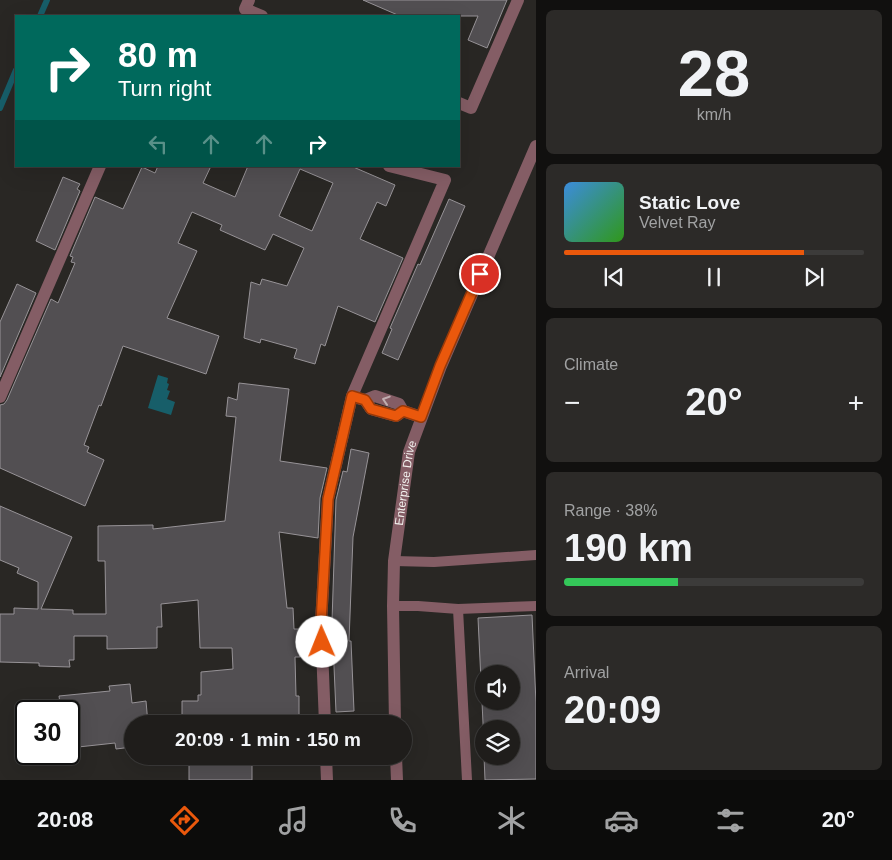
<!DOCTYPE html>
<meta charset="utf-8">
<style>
:root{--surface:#1f1d1b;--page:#2c2a28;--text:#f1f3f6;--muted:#a1a2a3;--line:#3c3b3a;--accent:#ea580c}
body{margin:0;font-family:Helvetica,sans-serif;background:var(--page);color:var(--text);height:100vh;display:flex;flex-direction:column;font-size:19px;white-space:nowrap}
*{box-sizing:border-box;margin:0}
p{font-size:16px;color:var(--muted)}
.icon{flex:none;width:28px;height:28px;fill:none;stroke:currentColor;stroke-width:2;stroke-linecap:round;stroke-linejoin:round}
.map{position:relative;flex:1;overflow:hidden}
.drawer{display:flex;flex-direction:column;gap:10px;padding:10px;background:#11100f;width:356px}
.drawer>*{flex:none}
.guide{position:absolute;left:15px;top:15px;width:445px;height:152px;border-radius:0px;box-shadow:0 5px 20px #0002,0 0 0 1px var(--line);background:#00695c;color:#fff;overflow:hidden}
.tools{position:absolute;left:475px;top:665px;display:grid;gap:10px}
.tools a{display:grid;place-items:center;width:45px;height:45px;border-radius:50%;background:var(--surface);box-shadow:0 5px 20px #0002,0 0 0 1px var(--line);font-size:25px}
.speed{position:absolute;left:15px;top:700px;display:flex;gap:10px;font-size:25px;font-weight:700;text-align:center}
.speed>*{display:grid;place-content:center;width:65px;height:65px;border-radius:50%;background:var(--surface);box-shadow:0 5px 20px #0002,0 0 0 1px var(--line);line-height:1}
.speed .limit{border:2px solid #111;border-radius:8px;background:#fff;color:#111}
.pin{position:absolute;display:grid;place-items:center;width:42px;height:42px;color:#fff;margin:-21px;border:2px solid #fff;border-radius:50%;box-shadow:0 1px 5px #0007}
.me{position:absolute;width:55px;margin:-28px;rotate:359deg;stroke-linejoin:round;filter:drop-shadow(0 0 4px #0008)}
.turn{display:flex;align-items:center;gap:18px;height:105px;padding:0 20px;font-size:22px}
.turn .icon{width:65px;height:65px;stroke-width:2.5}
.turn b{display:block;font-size:35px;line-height:42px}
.lanes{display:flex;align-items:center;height:48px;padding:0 20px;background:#0003;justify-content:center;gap:25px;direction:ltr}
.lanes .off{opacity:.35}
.big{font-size:38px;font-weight:600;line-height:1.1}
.drawer .card{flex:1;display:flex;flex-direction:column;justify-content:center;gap:8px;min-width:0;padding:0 18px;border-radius:8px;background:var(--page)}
.drawer .dial{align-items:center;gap:0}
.dial b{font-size:65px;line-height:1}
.song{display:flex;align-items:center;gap:15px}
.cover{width:60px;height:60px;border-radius:8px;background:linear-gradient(135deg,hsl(210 70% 55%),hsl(110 70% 35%))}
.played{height:5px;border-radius:2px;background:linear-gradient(90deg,var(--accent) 80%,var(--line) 80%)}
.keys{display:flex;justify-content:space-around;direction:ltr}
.heat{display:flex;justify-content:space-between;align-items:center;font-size:28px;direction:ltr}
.charge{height:8px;border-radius:4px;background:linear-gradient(90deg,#34c759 38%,var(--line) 0)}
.trip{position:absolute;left:124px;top:715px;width:288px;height:50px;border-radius:25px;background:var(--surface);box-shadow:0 5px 20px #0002,0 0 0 1px var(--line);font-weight:600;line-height:50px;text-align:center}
.dock{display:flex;height:80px;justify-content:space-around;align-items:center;background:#0c0c0b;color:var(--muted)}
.dock .icon{width:35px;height:35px}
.dock .current{color:var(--accent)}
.dock b{font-size:22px;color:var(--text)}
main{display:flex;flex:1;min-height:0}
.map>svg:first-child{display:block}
.water{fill:#175e69}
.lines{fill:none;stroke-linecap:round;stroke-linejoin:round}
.stream{stroke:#175e69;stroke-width:6}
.building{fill:#524f52;stroke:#979397;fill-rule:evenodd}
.service{stroke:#845d65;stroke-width:10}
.minor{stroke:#845d65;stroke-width:12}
.oneway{stroke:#c0aeb0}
.route-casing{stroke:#983908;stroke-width:12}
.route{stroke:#ea580c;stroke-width:9}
.labels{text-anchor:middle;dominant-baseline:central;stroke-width:4;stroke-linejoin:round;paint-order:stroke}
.street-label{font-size:12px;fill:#f1f0ed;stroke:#11100f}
</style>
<main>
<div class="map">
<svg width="536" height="780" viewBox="0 0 536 780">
<rect width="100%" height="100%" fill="#292724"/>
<polygon class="water" points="158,375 168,378 167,383 169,384 167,390 170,391 167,399 175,402 171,415 148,408"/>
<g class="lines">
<g class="stream">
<polyline points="40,16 47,0"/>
<polyline points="0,108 16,70"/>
</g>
</g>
<g class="building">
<polygon points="363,0 507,0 487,48 468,40 478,16 400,16"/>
<path d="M158,166H211L203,183L235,197L248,166H351L395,185L386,206L377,202L360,239L403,258L375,322L338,306L325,346L321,344L315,364L294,358L297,349L261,339L260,343L244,338L251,282L260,285L262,279L287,286L304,248L273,234L265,250L220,230L222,225L192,212L178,243L197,251L167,318L219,336L206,374L123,346L101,406L99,405L84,445L89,447L87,452L104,460L85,506L0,468V405L4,404L7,400L51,299L58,303L75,263L71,262L73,257L70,256L95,197L123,209L142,167L155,173ZM300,169L333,183L312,231L279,216Z"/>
<polygon points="63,177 80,184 77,189 80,191 55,250 36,241"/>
<polygon points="449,199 465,206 398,360 382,353 392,329 390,328 418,264 420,265"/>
<polygon points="17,284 36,293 0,377 0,322"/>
<polygon points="239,383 289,389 280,461 327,468 320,498 318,538 279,532 287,608 293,608 294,629 300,629 300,657 295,657 296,696 299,696 299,716 290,716 290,724 194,724 194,722 182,722 182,701 198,701 198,695 201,695 201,672 233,669 232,648 200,648 198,600 161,604 162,627 157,627 157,648 107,649 107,636 74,636 74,660 69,660 70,667 39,666 39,663 0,662 0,614 14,614 14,608 38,609 38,582 17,573 19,568 0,560 0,506 72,537 41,609 73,610 73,614 106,614 105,561 98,561 98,526 153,525 153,529 225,521 236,417 226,416 228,397 237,400"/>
<polygon points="351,449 369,453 353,537 349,641 351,641 354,711 336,712 332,621 336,500 343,471 347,472"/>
<path d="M532,615L536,703V779L485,780L484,756H511V729H484V744L478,618ZM484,674H511V701H484Z"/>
<polygon points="130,684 132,703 146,701 148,724 132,724 132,747 116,749 115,743 69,748 69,711 61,711 59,696 110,691 109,686"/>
<polygon points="252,763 252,780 189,780 189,765"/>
</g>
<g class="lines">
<g class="service">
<polyline points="394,561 434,562 536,555"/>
<polyline points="393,606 418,606 458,609 536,606"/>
<polyline points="458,609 467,780"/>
</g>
<g class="minor">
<polyline points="249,0 245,9 262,16"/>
<polyline points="459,103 471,108 518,0"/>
<polyline points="0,397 100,166"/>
<polyline points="357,398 365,400 371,409 396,416 403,411"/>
<polyline points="365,400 375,396 399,404 403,411 421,417"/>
<polyline points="325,724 321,623 328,499 352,396 445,180 389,166"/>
<path id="s1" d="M395,724L393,606L394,561L409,452L441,366L536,146"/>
<polyline points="326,756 327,780"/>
<polyline points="396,756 397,780"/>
</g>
</g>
<defs><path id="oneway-chevron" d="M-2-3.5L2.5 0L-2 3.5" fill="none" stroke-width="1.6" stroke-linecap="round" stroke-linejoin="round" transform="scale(1.25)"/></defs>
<use class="oneway" href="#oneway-chevron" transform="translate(386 400) rotate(-162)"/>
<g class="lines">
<defs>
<polyline id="route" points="322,642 321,623 328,499 352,396 365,400 371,409 396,416 403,411 421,417 440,366 480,274"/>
</defs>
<use href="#route" class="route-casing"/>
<use href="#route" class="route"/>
</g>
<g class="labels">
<g class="street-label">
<text stroke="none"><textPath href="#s1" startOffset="242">Enterprise Drive</textPath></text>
</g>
</g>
</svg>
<div class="tools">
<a><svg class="icon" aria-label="sound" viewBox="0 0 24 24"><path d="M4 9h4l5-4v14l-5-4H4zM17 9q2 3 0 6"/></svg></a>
<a><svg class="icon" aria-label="layers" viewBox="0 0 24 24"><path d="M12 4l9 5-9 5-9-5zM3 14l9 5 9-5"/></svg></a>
</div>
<div class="speed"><div class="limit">30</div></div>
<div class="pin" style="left:480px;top:274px;background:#d93025"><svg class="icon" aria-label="arrive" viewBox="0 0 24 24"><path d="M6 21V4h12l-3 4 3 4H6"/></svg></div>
<svg class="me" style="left:322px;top:642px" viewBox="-20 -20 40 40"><circle r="19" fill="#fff"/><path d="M0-13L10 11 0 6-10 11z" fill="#ea580c"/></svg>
<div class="trip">20:09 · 1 min · 150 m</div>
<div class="guide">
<div class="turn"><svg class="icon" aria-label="right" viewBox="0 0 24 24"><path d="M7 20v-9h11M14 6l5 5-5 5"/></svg><div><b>80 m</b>Turn right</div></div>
<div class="lanes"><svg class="icon off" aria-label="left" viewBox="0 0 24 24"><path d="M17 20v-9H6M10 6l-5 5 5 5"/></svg><svg class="icon off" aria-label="ahead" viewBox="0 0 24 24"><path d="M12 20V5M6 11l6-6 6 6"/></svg><svg class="icon off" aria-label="ahead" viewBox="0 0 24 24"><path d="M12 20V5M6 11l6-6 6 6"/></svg><svg class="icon" aria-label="right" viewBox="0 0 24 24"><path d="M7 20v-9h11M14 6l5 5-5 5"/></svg></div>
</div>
</div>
<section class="drawer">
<div class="card dial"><b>28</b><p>km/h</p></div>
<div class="card">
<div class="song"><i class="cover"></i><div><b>Static Love</b><p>Velvet Ray</p></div></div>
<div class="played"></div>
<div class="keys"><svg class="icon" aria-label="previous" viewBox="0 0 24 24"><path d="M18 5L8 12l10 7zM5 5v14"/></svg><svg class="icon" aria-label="pause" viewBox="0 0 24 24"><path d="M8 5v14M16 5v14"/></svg><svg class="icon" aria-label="next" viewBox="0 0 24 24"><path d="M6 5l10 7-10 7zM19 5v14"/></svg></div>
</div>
<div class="card"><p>Climate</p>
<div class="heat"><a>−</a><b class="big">20°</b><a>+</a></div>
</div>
<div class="card"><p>Range · 38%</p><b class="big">190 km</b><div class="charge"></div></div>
<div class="card"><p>Arrival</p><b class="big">20:09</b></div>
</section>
</main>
<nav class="dock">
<b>20:08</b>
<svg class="icon current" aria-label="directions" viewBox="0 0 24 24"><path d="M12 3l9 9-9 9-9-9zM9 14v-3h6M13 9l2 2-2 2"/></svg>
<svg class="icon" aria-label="music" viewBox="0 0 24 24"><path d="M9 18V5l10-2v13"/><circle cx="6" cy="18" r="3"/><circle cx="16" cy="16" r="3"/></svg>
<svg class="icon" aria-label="phone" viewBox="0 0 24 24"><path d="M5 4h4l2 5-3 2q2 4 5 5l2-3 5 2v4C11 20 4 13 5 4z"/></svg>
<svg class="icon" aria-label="climate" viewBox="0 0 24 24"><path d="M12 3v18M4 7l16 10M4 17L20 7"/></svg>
<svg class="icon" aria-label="car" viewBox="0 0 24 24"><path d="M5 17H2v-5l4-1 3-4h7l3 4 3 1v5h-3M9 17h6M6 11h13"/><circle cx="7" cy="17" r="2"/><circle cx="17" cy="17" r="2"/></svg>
<svg class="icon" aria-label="filters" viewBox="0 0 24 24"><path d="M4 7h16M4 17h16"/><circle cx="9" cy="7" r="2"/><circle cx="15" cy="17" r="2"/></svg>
<b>20°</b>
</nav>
